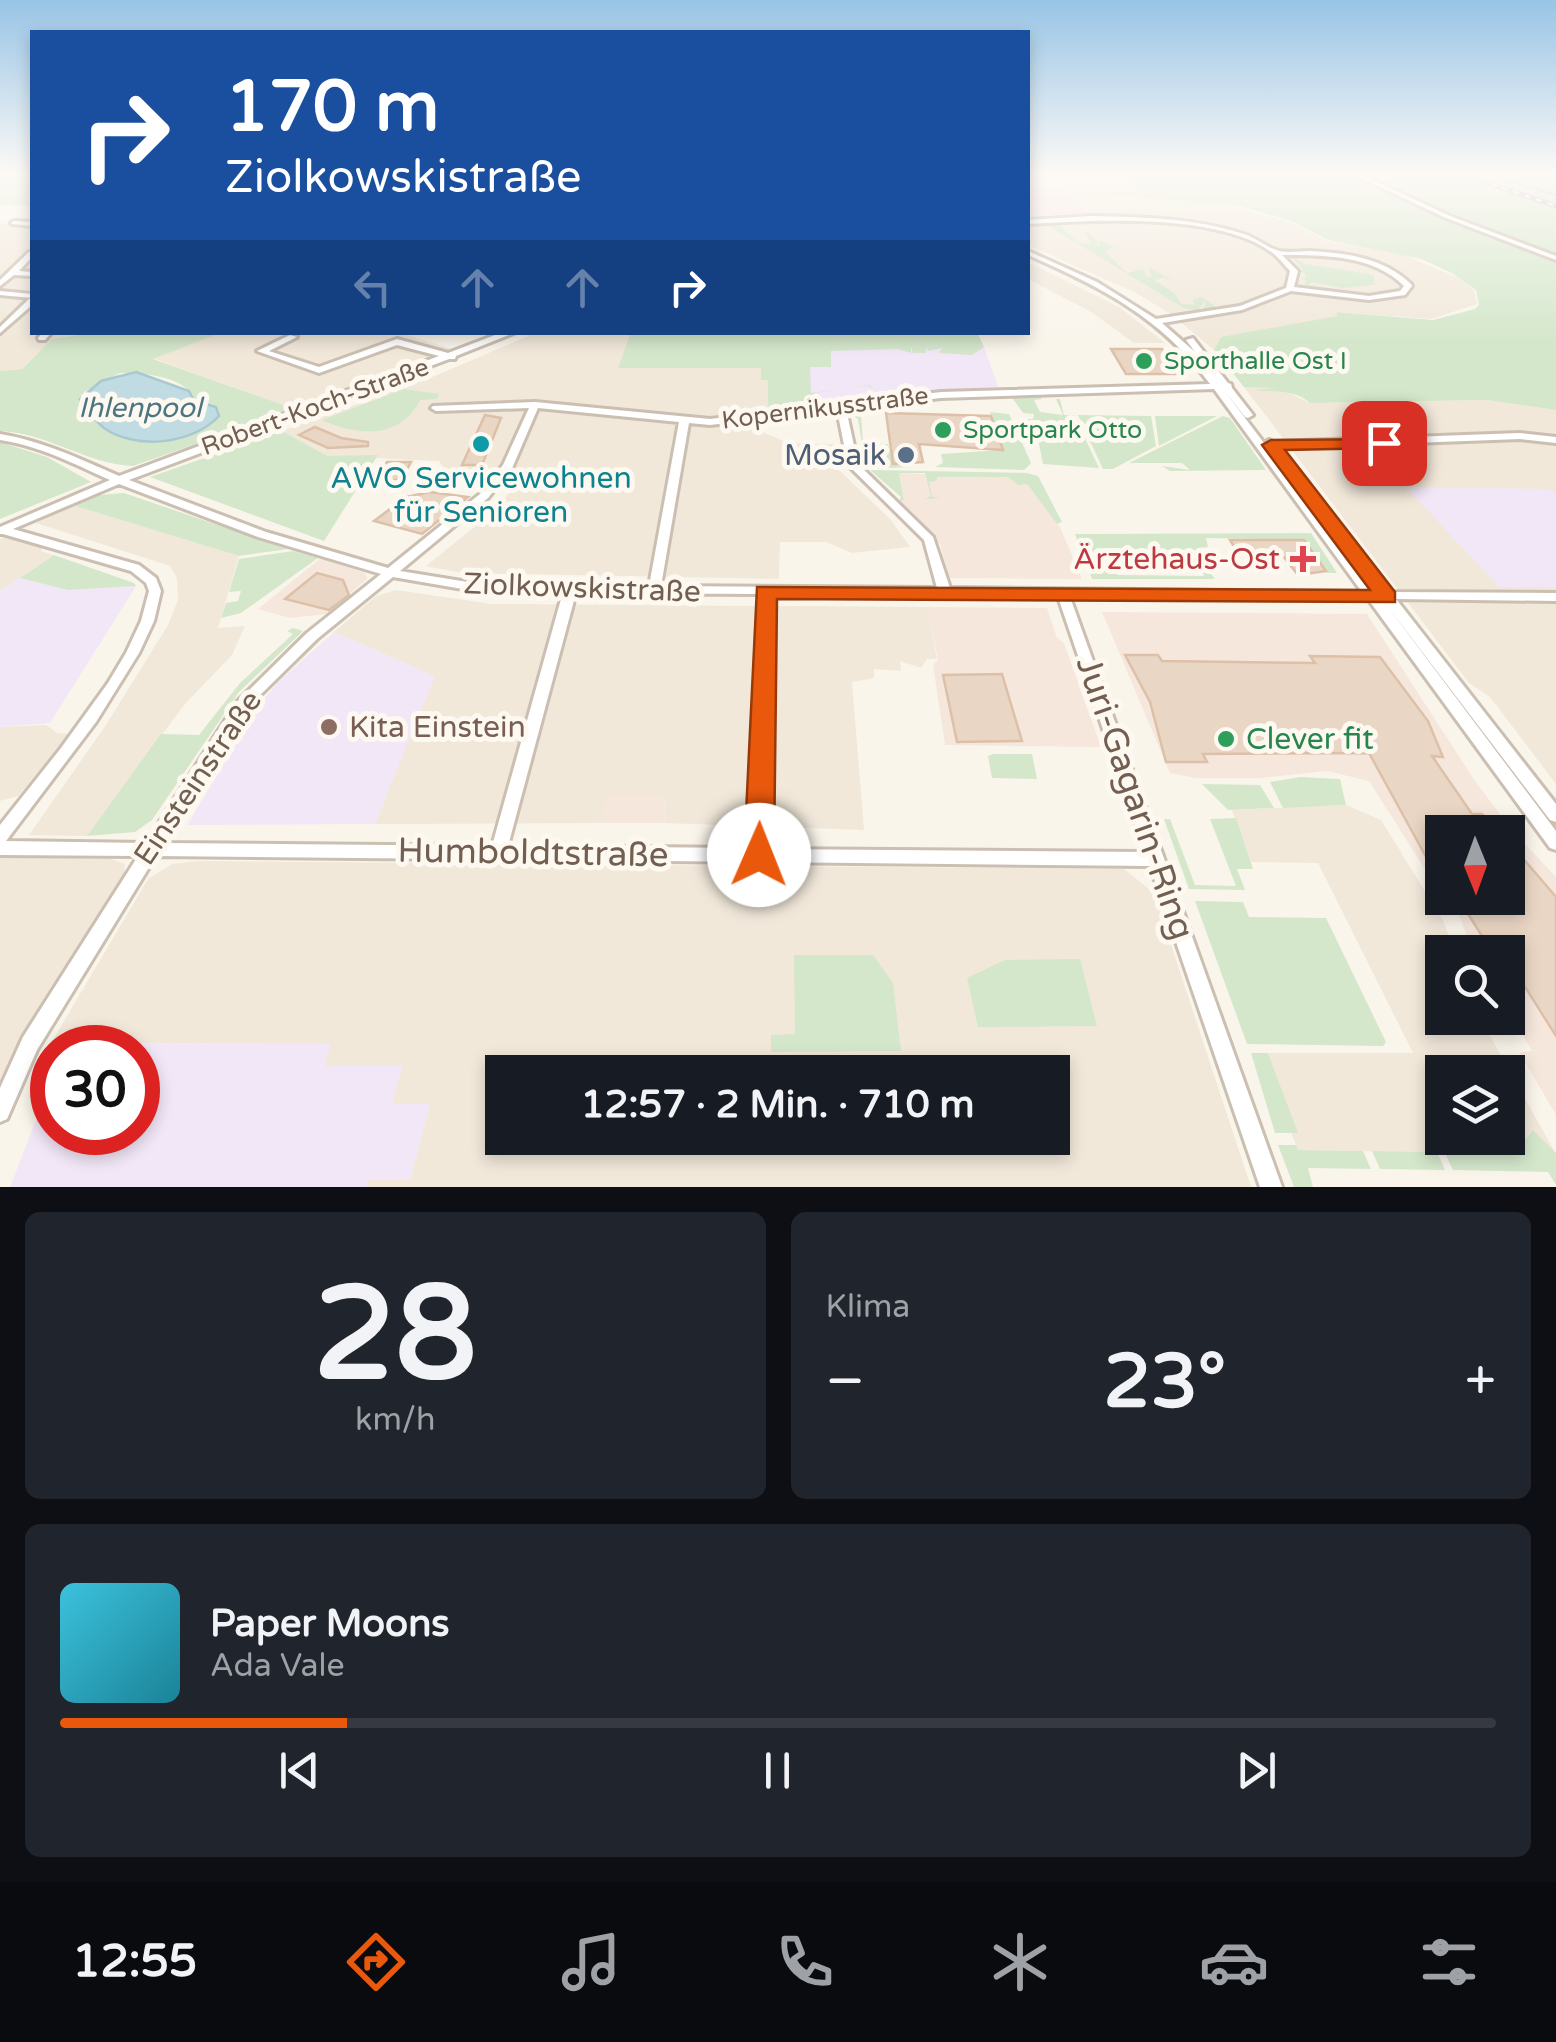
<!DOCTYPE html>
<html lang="de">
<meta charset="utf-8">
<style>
:root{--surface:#171b24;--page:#20242c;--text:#f1f3f6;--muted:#9ea1a6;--line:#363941;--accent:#ea580c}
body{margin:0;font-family:"Varela Round",sans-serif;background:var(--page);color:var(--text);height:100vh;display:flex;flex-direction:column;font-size:38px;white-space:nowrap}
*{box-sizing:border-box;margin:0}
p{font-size:32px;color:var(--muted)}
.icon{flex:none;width:55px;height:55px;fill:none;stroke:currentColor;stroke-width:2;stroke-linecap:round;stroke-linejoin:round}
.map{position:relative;height:1187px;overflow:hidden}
.sheet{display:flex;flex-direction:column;gap:25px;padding:25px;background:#0d0f14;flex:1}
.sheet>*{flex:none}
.guide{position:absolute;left:30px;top:30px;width:1000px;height:305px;border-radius:0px;box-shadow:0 5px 15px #0003;background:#1a4fa0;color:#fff;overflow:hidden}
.needle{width:65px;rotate:179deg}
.fabs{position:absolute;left:1425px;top:815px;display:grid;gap:20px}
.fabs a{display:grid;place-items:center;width:100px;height:100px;border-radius:0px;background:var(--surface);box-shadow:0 5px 15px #0003;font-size:50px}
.speed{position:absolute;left:30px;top:1025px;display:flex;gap:20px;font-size:50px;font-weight:700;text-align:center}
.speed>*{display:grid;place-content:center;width:130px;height:130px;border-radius:50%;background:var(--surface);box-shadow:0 5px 15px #0003;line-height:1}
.speed .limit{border:15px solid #d22;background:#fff;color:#111}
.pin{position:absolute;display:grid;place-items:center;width:85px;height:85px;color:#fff;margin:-42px;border-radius:20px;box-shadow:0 5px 15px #0006}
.me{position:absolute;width:110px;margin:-55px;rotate:1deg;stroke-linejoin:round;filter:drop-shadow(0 0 8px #0008)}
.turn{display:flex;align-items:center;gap:35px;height:210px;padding:0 30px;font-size:45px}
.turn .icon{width:130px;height:130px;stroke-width:2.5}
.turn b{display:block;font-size:70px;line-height:85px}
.lanes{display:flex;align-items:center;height:95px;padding:0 30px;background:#0003;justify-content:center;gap:50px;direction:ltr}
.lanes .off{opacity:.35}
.big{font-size:75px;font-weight:800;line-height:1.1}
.sheet .card{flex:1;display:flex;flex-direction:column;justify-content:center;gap:15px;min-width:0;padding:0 35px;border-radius:15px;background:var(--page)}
.sheet .dial{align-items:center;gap:0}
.dial b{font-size:130px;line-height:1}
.song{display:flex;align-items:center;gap:30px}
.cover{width:120px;height:120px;border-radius:15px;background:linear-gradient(135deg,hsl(190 70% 55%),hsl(190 70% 35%))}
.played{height:10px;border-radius:5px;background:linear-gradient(90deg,var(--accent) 20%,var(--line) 20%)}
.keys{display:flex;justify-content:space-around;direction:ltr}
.heat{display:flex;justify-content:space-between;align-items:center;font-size:55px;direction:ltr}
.sheet .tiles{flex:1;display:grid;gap:25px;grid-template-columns:1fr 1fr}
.card:last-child{grid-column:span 2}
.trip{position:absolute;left:485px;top:1055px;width:585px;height:100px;border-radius:0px;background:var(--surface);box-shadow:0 5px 15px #0003;font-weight:800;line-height:100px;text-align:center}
.menu{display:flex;height:160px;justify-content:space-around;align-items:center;background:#090b0e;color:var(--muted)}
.menu .icon{width:70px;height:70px}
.menu .selected{color:var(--accent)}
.menu b{font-size:45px;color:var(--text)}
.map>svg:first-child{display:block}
.residential{fill:#f1e8da;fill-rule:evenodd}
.commercial{fill:#f6e7dd}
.education{fill:#f2e7f7}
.medical{fill:#f7dfe0}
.green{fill:#d4e7cb;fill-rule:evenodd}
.water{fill:#c1dbe2;stroke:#a9c9d2;stroke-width:2.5}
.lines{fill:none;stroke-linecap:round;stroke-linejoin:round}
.stream{stroke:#a9c9d2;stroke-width:2.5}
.building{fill:#ead6c4;stroke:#ddc0a8;stroke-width:2.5}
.street-casing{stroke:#cbbfb2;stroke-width:6}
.street{fill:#fff;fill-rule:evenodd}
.rail-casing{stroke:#baaac3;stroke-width:5}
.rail{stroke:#fdf9f1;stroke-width:2.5;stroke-dasharray:6;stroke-linecap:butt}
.route{fill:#ea580c;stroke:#983908;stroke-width:2.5}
.leisure-dot{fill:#2e9e5b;stroke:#fdf9f1;stroke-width:4}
.culture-dot{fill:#0f9aa8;stroke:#fdf9f1;stroke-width:4}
.service-dot{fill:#5c6f8a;stroke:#fdf9f1;stroke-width:4}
.health-dot{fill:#e0444e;stroke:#fdf9f1;stroke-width:4}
.education-dot{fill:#8d6e63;stroke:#fdf9f1;stroke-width:4}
.labels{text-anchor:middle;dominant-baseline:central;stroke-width:10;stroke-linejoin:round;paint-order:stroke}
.far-leisure-label{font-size:25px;fill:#27864d;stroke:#fdf9f1;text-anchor:start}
.far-street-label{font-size:25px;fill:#725f51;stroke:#fdf9f1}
.far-water-label{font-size:28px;font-style:italic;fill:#4d7582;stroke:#fdf9f1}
.service-label{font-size:30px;fill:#4e5e75;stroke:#fdf9f1;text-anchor:end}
.culture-label{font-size:30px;fill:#0d838f;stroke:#fdf9f1}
.health-label{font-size:30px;fill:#be3a42;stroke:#fdf9f1;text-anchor:end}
.street-label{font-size:30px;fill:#725f51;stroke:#fdf9f1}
.education-label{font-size:30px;fill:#785e54;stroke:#fdf9f1;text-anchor:start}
.leisure-label{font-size:30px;fill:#27864d;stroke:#fdf9f1;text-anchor:start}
.near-street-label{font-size:35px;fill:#725f51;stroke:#fdf9f1}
</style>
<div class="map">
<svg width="1556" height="1187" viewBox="0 0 1556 1187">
<rect width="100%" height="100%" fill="#faf5eb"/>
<g class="residential">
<polygon points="1056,176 1126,176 1141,191 1080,193 1223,204 1290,222 1327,241 1401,254 1461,279 1474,290 1477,304 1431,319 1338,312 1337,316 1292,327 1221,337 1214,350 1171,314 1134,292 1028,245 1028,226 1091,221"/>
<polygon points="32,220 32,332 92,333 53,339 21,369 0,371 0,224"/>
<polygon points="1032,264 1119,307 1165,343 1134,343 1093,313 1028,279 1028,266"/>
<polygon points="220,332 401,333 452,349 295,409 152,358"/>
<polygon points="535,333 634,333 620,368 761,368 768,380 768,412 754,412 753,428 788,443 834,444 838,469 891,520 910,547 852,553 826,542 780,542 779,579 462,573 426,566 498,508 516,483 446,471 439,461 328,456 282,431 435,376"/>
<polygon points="1244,387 1279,388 1310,403 1487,400 1556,410 1556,784 1490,697 1469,683"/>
<polygon points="72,505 239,556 218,628 245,626 232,655 184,705 87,836 29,835 106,725 168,625 178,600 177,578 170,566 36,523"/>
<polygon points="8,536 46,545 41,551 54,555 0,591 0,539"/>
<polygon points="396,590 492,604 927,607 937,659 927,659 921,668 900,661 901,671 874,669 874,678 852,682 864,830 664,823 666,797 607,796 601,823 375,824 434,676 334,632 376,596"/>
<polygon points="46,725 57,733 69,734 18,796 0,801 0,727"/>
<path d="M1346,805L1381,820L1444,922L1454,952H1442V1018H1480L1556,1154L1298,1150L1291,1133L1297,1132L1268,1053H1413L1318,863L1251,862L1232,810ZM1442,1072H1508V1138H1442Z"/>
<polygon points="0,856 111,859 125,864 123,881 0,1092"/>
<path d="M196,861L1124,869L1154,893L1251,1187H366L368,1180H410L430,1104H392L402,1066H324L330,1044L51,1043L148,879L172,864ZM502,1072H1052V1138H502Z"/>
</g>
<g class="commercial">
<polygon points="899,473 1008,477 1027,484 1060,527 1082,579 949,578 940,544 899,501 904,499"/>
<polygon points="321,558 365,573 367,579 326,614 290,618 258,609"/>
<polygon points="927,607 1047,608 1057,638 1064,643 1101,747 945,745 933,665 938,660"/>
<polygon points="1102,612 1367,614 1475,781 1512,830 1556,877 1556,1115 1519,1052 1532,1051 1508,1010 1508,952 1473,952 1457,910 1444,898 1508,898 1508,832 1442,832 1442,896 1369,781 1327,771 1261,778 1195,778 1170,773"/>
<polygon points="606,796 666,796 664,823 601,823"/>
</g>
<g class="education">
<polygon points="809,346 984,347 999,389 948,389 815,407 809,399"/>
<polygon points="1406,487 1549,489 1556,495 1556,587 1499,587"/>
<polygon points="20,578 68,590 136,586 50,723 0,727 0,591"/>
<polygon points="334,632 435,676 375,824 187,825 257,709 277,683"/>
<polygon points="67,1043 331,1044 324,1066 403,1066 392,1104 430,1104 410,1180 368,1180 366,1187 10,1187 52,1079 52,1132 138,1132 138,1048 65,1047"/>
</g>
<polygon class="medical" points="1028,176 1056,176 1085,213 1028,216"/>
<g class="green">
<path d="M1126,176H1349L1360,182L1352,176H1357L1445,218L1556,259V410L1487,400L1310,403C1296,389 1271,392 1253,390L1275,388L1244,387L1214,350L1221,337L1337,316V312L1433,320L1475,309L1479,305L1476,290L1452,273L1421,259L1328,240L1291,221L1240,206L1079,192L1139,191Z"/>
<polygon points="1362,176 1464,176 1556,208 1556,257 1483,231"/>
<polygon points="1471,176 1556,176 1556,205"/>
<polygon points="32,177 31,206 0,205 0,178"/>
<polygon points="1053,223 1071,223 1060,225 1078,243 1092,243 1084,232 1088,232 1098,243 1094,247 1101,244 1099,240 1114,247 1105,252 1127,273 1143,269 1147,278 1152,276 1148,269 1152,269 1176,283 1163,277 1154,280 1174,293 1181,304 1195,305 1193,300 1201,297 1218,308 1202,311 1206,304 1204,301 1198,311 1184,308 1048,226"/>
<polygon points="1292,257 1306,264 1374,275 1374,283 1379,284 1342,288 1312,282 1306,287 1299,286 1305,285 1306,280 1301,278 1306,278 1305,273 1299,272 1303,270"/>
<polygon points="745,332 977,332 984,347 972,355 939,353 942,348 928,351 926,347 926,353 913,353 911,346 911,353 898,349 831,351 831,367 810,367 811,393 870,385 873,389 867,385 815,393 817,397 805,401 807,408 768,412 768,380 761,380 761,368 618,368 630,335 771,335"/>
<path d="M92,333H220L153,359L295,409L133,466C86,464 48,433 0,431V371L22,369L52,339ZM120,373C141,373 175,375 190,392C193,397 195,401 199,405L216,407V419C183,443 125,456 97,420C90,410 83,404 84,392Z"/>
<path d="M404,389L439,394L437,399L420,400C400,440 357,436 322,420Z"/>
<polygon points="1010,395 1039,396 1042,399 1034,400 1040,412 1063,415 1056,399 1060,399 1064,415 1074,415 1099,468 1043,464 1038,439 1027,419 1033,419 1034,414 1023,413"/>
<polygon points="873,407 879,410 861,415 863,443 888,444 893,464 911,467 861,469 858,464 865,462 858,419 853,415"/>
<polygon points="990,412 1009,414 1031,463 1024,470 935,467 943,463 941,454 1003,450"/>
<polygon points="1078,415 1151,416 1156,446 1113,469 1103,469"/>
<polygon points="1155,416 1217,416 1159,446"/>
<polygon points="1223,416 1230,418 1266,470 1170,471 1162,466 1190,470 1182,463 1129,463"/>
<polygon points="282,431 328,456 378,455 324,541 150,477"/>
<polygon points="0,442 47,457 91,482 0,519"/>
<polygon points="870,470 1027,473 1038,476 1062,522 1057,524 1027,484 1018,485 1008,477 937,477 937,481 929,482 932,497 942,498 925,499 931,496 925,473 899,473 904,500 899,501 901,497"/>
<polygon points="124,493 288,549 239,556 72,505 99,495"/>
<polygon points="1311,533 1337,573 1327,573 1304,540 1206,538 1208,547 1198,548 1202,556 1214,558 1110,557 1111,562 1106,563 1118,575 1204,576 1202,570 1208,570 1215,579 1092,579 1075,534"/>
<polygon points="293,551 318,558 241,613 221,618 226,603 238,601 241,591 229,592 239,559"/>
<polygon points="54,555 134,583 136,586 68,590 20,578"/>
<polygon points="293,628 303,631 239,692 152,820 135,832 87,836 161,734 199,735 240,683 293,634 287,631"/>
<polygon points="993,754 1032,754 1037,779 992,778 988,756"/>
<polygon points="1300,777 1340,779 1346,805 1283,808 1270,782"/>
<polygon points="1202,784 1260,785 1274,808 1228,810"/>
<polygon points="1236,818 1253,869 1237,869 1245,890 1189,889 1164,819 1170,819 1195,885 1236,886 1210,819"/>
<polygon points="1195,901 1243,902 1249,917 1326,918 1386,1042 1383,1046 1247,1044"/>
<polygon points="794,955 873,955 893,983 901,1051 771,1052 771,1035 795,1034"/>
<polygon points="1080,959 1097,1026 978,1027 967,978 1005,960"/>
<polygon points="1251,1053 1268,1053 1298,1133 1275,1133"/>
<path d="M1533,1130L1556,1153V1185L1548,1172L1453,1170L1445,1153C1476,1153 1514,1161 1533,1130Z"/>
<polygon points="1278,1145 1296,1145 1298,1150 1363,1151 1371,1169 1308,1168 1313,1187 1294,1187"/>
<polygon points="1372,1151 1437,1152 1445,1170 1380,1169"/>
</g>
<path class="water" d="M136,372L189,391L194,401L216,407L219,416C192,445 135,450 104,428C93,420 88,407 80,399L101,381Z"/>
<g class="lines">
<polyline class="stream" points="1493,176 1556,195"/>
</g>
<g class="building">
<polygon points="1111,349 1162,349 1179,374 1126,374"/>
<polygon points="886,413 991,416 1003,450 919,444 923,462 893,464"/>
<polygon points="485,415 501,418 482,465 462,465"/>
<polygon points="315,427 341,438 368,442 368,446 328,448 299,435"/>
<polygon points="387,462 411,462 401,480 376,480"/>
<polygon points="430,492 468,497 422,534 374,521 406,497"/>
<polygon points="1230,540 1304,540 1326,571 1298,575 1283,556 1238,553"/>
<polygon points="317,573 343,580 349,595 329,610 285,599"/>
<polygon points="1125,655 1158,655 1162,661 1315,663 1310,656 1380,657 1428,721 1443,757 1432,756 1472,814 1482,814 1500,832 1442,832 1442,886 1369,753 1203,754 1207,762 1166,762 1150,702"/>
<polygon points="1002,674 1022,741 957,742 943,675"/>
<polygon points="1508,841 1556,897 1556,1036 1515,971 1508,970 1508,952 1492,952 1458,898 1508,898"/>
</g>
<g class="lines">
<defs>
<g id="street">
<polygon points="1357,176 1364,176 1450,216 1556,256 1556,260 1446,218"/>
<path d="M1091,216C1142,217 1195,218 1244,234C1256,238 1268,248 1279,251C1288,253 1301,251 1310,251C1347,253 1384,258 1411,284L1412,286L1405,295L1369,300L1291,291L1242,310L1162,323L1195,352L1186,340L1193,338L1228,383L1231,384L1232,388L1253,415L1248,418L1245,417L1223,389L1264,443L1269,440L1273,442L1520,433L1556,437V443L1520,439L1278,448L1390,592L1556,593V601L1396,599L1556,804V822L1550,820L1382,599L1556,831V850L1550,848L1368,599L1070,597L1282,1187H1260L1150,866L156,856L37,1050L7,1119L0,1122V1088L23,1037L138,856L0,855V825L61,748L108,683L126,653L141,621L149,591L146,583L131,571L3,534H0V527L110,480C74,464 40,446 0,440V434C43,441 80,459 119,476L439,356L397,345L319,373L257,351L290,335L297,337L269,351L319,367L397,339L448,353L503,332H516L456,356L455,359H449L129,480L266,532L388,568L480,494L503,465L529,408L436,411L431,408L433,406L535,402L710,419L941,392L1210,384C1161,317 1101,287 1028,255V251L1097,282L1156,319L1240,306L1286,288L1290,271C1285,266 1280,259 1274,254C1222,212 1092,220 1028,224V220ZM1282,255C1324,255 1373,255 1404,286L1400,291L1369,296L1294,287L1298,271ZM1214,389L1362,592L950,588L933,537L858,464L846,409L941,398ZM538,408L679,422L649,586L480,584L400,571L488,498L513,466ZM837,410L848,465L924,540L937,588L661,586L689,423L710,425ZM1268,448L1377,592H1376ZM119,484L258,537L381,574L307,633L237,702L146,843L6,841L96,722L139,653L154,621L161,591L156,578L139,565L13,529ZM393,577L480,592H563L492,846L164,843L247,708L317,639ZM576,593L759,594L751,848L508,846ZM771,594L1058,597L1145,852L767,849Z"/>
<polygon points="14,221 32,222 32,226 12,224 11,223"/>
<polygon points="29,252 32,252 32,257 19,271 32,272 32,276 14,275 0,286 0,280"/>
<polygon points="0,291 32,294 32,298 0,295"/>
<polygon points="29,299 32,299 32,305 0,333 0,327"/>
<polygon points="43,332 52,332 45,340 39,340 38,338"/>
</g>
</defs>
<use href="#street" class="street-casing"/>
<use href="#street" class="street"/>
<defs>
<polyline id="rail" points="1468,176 1556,206"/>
</defs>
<use href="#rail" class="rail-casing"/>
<use href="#rail" class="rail"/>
</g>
<linearGradient id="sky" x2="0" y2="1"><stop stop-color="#98c4e6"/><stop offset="0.51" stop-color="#fdfaf6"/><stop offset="1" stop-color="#fdfaf6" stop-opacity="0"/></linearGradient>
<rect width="1556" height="342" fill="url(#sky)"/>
<polygon class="route" points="1391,439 1391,447 1384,448 1285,450 1395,592 1395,602 777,599 774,855 770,864 759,867 749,864 744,855 757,587 1370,590 1262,445 1271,440"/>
<g class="leisure-dot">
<circle cx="1144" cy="361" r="10"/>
<circle cx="943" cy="430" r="10"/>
<circle cx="1226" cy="739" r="10"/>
</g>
<circle class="culture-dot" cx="481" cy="444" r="10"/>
<circle class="service-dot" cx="906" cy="455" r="10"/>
<path class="health-dot" d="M1298 544h10v10h10v10h-10v10h-10v-10h-10v-10h10z"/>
<circle class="education-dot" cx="329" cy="727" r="10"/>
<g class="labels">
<g class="far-leisure-label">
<text x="1164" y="361">Sporthalle Ost I</text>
<text x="963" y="430">Sportpark Otto</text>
</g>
<g class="far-street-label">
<text transform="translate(315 407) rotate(-20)">Robert-Koch-Straße</text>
<text transform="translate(825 408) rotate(-7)">Kopernikusstraße</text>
</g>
<g class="far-water-label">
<text x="140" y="408">Ihlenpool</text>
</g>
<g class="service-label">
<text x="886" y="455">Mosaik</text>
</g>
<g class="culture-label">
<text x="481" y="478">AWO Servicewohnen<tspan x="481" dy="34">für Senioren</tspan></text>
</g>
<g class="health-label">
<text x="1280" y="559">Ärztehaus-Ost</text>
</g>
<g class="street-label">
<text transform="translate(582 588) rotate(2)">Ziolkowskistraße</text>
<text transform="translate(198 778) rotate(-56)">Einsteinstraße</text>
</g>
<g class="education-label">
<text x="349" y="727">Kita Einstein</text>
</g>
<g class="leisure-label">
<text x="1246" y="739">Clever fit</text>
</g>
<g class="near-street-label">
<text transform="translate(1135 798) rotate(71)">Juri-Gagarin-Ring</text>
<text transform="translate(533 853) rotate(1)">Humboldtstraße</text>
</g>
</g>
</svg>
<div class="fabs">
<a><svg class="needle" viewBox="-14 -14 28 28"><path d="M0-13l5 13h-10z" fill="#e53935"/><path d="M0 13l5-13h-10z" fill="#9ea1a6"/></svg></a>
<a><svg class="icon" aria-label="search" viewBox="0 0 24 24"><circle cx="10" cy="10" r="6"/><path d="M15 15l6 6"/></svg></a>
<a><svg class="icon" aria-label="layers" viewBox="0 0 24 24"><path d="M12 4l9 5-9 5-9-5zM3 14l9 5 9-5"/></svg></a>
</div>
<div class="speed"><div class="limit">30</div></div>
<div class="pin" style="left:1384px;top:443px;background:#d93025"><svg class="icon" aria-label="arrive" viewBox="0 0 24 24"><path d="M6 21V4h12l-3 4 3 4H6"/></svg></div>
<svg class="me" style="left:759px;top:855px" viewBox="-20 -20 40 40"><circle r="19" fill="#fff"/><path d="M0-13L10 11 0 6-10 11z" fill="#ea580c"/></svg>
<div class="trip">12:57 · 2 Min. · 710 m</div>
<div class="guide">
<div class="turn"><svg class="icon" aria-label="right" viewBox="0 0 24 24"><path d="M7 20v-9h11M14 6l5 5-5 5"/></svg><div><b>170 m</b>Ziolkowskistraße</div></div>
<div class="lanes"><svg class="icon off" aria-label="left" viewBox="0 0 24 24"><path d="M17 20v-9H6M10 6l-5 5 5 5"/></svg><svg class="icon off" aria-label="ahead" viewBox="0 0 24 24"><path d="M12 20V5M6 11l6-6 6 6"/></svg><svg class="icon off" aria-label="ahead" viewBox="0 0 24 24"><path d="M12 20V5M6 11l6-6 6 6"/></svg><svg class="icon" aria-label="right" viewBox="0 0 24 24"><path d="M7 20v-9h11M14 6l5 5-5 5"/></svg></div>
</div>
</div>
<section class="sheet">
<div class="tiles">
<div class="card dial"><b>28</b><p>km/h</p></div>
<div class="card"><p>Klima</p>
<div class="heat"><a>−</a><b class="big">23°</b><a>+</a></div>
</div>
<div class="card">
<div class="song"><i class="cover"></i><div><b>Paper Moons</b><p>Ada Vale</p></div></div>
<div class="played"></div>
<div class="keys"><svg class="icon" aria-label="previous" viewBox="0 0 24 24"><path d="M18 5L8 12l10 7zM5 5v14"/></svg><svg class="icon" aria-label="pause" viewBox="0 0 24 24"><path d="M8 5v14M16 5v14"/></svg><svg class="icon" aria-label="next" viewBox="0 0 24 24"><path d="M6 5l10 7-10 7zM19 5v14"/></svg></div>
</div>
</div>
</section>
<nav class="menu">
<b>12:55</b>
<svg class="icon selected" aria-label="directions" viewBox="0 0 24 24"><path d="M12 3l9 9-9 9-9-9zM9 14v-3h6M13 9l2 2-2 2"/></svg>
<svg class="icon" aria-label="music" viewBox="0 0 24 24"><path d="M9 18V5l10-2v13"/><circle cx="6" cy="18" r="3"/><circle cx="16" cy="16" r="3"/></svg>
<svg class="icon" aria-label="phone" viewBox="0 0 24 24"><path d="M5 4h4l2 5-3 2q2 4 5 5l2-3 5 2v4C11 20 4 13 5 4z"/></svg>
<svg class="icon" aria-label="climate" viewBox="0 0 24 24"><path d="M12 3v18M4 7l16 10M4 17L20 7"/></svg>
<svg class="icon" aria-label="car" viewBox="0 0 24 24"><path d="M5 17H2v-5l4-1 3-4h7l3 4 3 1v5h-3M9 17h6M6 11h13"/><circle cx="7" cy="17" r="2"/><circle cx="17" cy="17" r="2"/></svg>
<svg class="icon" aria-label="filters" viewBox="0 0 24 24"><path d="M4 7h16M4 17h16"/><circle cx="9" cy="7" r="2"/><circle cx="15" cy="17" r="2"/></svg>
</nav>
